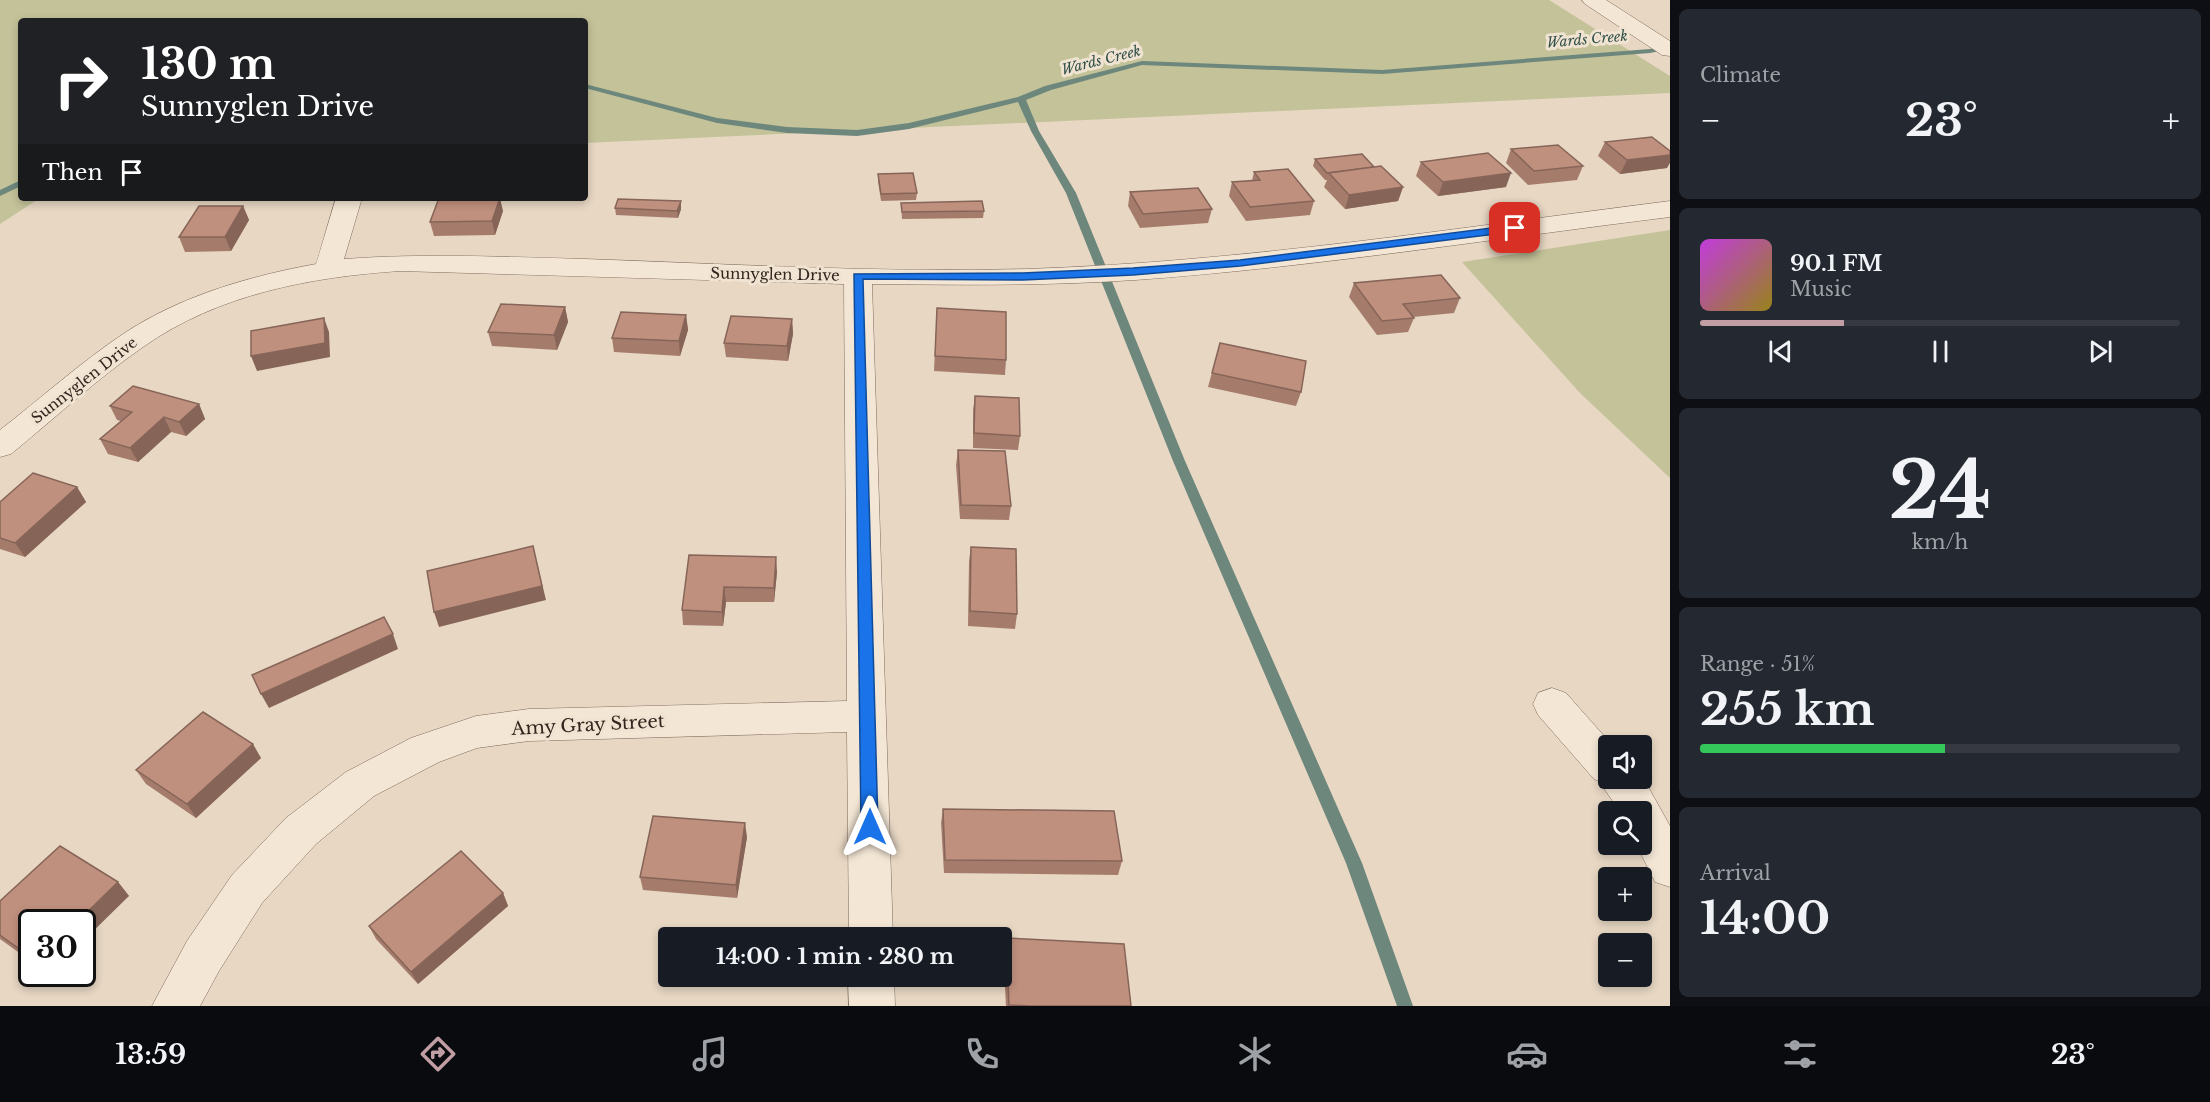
<!DOCTYPE html>
<meta charset="utf-8">
<style>
:root{--surface:#171b24;--page:#242831;--text:#f1f3f6;--muted:#9ea1a6;--line:#363941;--accent:#c19da4}
body{margin:0;font-family:"Libre Baskerville",serif;background:var(--page);color:var(--text);height:100vh;display:flex;flex-direction:column;font-size:22px;white-space:nowrap}
*{box-sizing:border-box;margin:0}
p{font-size:20px;color:var(--muted)}
.icon{flex:none;width:33px;height:33px;fill:none;stroke:currentColor;stroke-width:2;stroke-linecap:round;stroke-linejoin:round}
.map{position:relative;flex:1;overflow:hidden}
.drawer{display:flex;flex-direction:column;gap:9px;padding:9px;background:#0d0f14;width:540px}
.drawer>*{flex:none}
.top-card{position:absolute;left:18px;top:18px;width:570px;height:183px;border-radius:6px;box-shadow:0 3px 9px #0003;background:#202124;color:#fff;overflow:hidden}
.controls{position:absolute;left:1598px;top:735px;display:grid;gap:12px}
.controls a{display:grid;place-items:center;width:54px;height:54px;border-radius:6px;background:var(--surface);box-shadow:0 3px 9px #0003;font-size:30px}
.speed{position:absolute;left:18px;top:909px;display:flex;gap:12px;font-size:30px;font-weight:700;text-align:center}
.speed>*{display:grid;place-content:center;width:78px;height:78px;border-radius:50%;background:var(--surface);box-shadow:0 3px 9px #0003;line-height:1}
.speed .limit{border:3px solid #111;border-radius:9px;background:#fff;color:#111}
.pin{position:absolute;display:grid;place-items:center;width:51px;height:51px;color:#fff;margin:-26px;border-radius:12px;box-shadow:0 3px 9px #0006}
.me{position:absolute;width:66px;margin:-33px;rotate:0deg;stroke-linejoin:round;filter:drop-shadow(0 0 4px #0008)}
.turn{display:flex;align-items:center;gap:21px;height:126px;padding:0 24px;font-size:27px}
.turn .icon{width:78px;height:78px;stroke-width:2.5}
.turn b{display:block;font-size:42px;line-height:51px}
.then{display:flex;align-items:center;height:57px;padding:0 24px;background:#0003;gap:12px;font-size:22px}
.big{font-size:45px;font-weight:800;line-height:1.1}
.drawer .tile{flex:1;display:flex;flex-direction:column;justify-content:center;gap:9px;min-width:0;padding:0 21px;border-radius:9px;background:var(--page)}
.drawer .dial{align-items:center;gap:0}
.dial b{font-size:78px;line-height:1}
.song{display:flex;align-items:center;gap:18px}
.cover{width:72px;height:72px;border-radius:9px;background:linear-gradient(135deg,hsl(290 70% 55%),hsl(50 70% 35%))}
.played{height:6px;border-radius:3px;background:linear-gradient(90deg,var(--accent) 30%,var(--line) 30%)}
.keys{display:flex;justify-content:space-around;direction:ltr}
.heat{display:flex;justify-content:space-between;align-items:center;font-size:33px;direction:ltr}
.charge{height:9px;border-radius:4px;background:linear-gradient(90deg,#34c759 51%,var(--line) 0)}
.trip{position:absolute;left:658px;top:927px;width:354px;height:60px;border-radius:6px;background:var(--surface);box-shadow:0 3px 9px #0003;font-weight:800;line-height:60px;text-align:center}
.dock{display:flex;height:96px;justify-content:space-around;align-items:center;background:#090b0e;color:var(--muted)}
.dock .icon{width:42px;height:42px}
.dock .on{color:var(--accent)}
.dock b{font-size:27px;color:var(--text)}
main{display:flex;flex:1;min-height:0}
.map>svg:first-child{display:block}
.green{fill:#c3c299}
.lines{fill:none;stroke-linecap:round;stroke-linejoin:round}
.stream{fill:#6d877d;fill-rule:evenodd}
.minor-casing{stroke:#7f6a5c;stroke-width:1}
.minor{fill:#f3e6d5;fill-rule:evenodd}
.wall{fill:#a57c6c}
.shaded-wall{fill:#866558}
.building{fill:#c0907e;stroke:#866558;stroke-width:1.5}
.route{fill:#1a73e8;stroke:#114b97;stroke-width:1.5}
.labels{text-anchor:middle;dominant-baseline:central;stroke-width:6;stroke-linejoin:round;paint-order:stroke}
.far-water-label{font-size:14px;font-style:italic;fill:#2f4f48;stroke:#f0e3d1}
.street-label{font-size:15px;fill:#31251e;stroke:#f0e3d1}
.near-street-label{font-size:18px;fill:#31251e;stroke:#f0e3d1}
</style>
<main>
<div class="map">
<svg width="1670" height="1006" viewBox="0 0 1670 1006">
<rect width="100%" height="100%" fill="#e7d7c3"/>
<g class="green">
<polygon points="0,0 1549,0 1670,76 1670,93 585,143 585,21 21,21 21,198 40,198 0,224"/>
<polygon points="1670,230 1670,478 1580,393 1462,262"/>
</g>
<g class="lines">
<g class="stream">
<polygon points="1670,45 1670,49 1650,53 1382,74 1142,65 1051,90 1026,100 1039,131 1076,193 1185,461 1362,863 1413,1006 1397,1006 1346,863 1173,461 1066,193 1031,131 1018,102 909,129 857,136 787,133 717,123 585,88 585,84 717,118 787,127 857,130 909,123 1018,97 1045,86 1142,61 1382,70 1650,49"/>
<polygon points="21,180 21,186 0,196 0,190"/>
</g>
<defs>
<g id="minor">
<polygon points="1582,0 1606,0 1670,41 1670,56 1662,55 1585,4"/>
<path d="M336,198H362L344,259C425,253 504,257 585,259C731,264 879,273 1026,269C1242,262 1456,228 1670,201V217C1492,239 1314,267 1135,280C1047,286 959,285 872,284L893,938H849L847,732L529,741L477,748L439,762L374,796L316,844L262,903L219,971L200,1006H152L187,941L232,875L286,818L346,772L411,738L476,716L529,709L847,701L844,284L400,271C311,277 218,294 143,347C97,379 55,418 11,454L0,457V430C41,398 80,363 123,334C180,296 250,276 316,264Z"/>
<polygon points="1552,688 1566,693 1613,746 1608,746 1608,778 1641,778 1641,776 1646,783 1670,826 1670,887 1655,882 1636,844 1641,844 1641,812 1620,812 1599,781 1594,779 1538,715 1533,704 1538,693"/>
<polygon points="848,976 894,976 895,1006 849,1006"/>
</g>
</defs>
<use href="#minor" class="minor-casing"/>
<use href="#minor" class="minor"/>
</g>
<g class="wall">
<polygon points="1605,142 1667,168 1620,174 1598,156"/>
<polygon points="1511,149 1583,166 1577,180 1528,185 1506,163"/>
<polygon points="1315,159 1374,167 1403,187 1398,201 1345,209 1324,187 1327,180 1325,180 1313,166"/>
<polygon points="1421,162 1506,187 1438,196 1416,176"/>
<polygon points="1254,172 1314,201 1310,215 1246,221 1229,196 1232,182 1252,181"/>
<polygon points="878,174 917,193 916,200 881,201 878,181"/>
<polygon points="1130,192 1212,209 1208,223 1140,228 1128,206"/>
<polygon points="681,201 681,209 678,218 616,215 615,208"/>
<polygon points="901,203 984,211 983,218 902,219"/>
<polygon points="243,206 249,220 231,251 185,252 179,237"/>
<polygon points="503,211 495,235 434,236 430,222"/>
<polygon points="1354,283 1460,298 1454,313 1413,317 1414,318 1408,332 1377,335 1349,297"/>
<polygon points="565,307 568,322 557,350 492,346 488,332"/>
<polygon points="937,308 1006,360 1005,375 934,371"/>
<polygon points="686,315 688,330 680,356 614,352 612,338"/>
<polygon points="792,319 793,334 788,361 726,357 724,343"/>
<polygon points="1220,343 1301,392 1296,406 1208,387"/>
<polygon points="975,396 1020,436 1018,450 973,448 973,410"/>
<polygon points="199,404 205,419 186,436 171,432 138,462 108,454 100,439 121,421 117,420 110,406"/>
<polygon points="958,450 1011,506 1009,520 960,519 956,465"/>
<polygon points="77,487 86,502 25,557 0,549 0,502"/>
<polygon points="971,547 1017,614 1015,629 968,626 969,561"/>
<polygon points="689,555 777,572 774,602 726,602 723,626 683,625 682,610"/>
<polygon points="261,758 196,818 146,784 136,770"/>
<polygon points="943,809 1122,861 1118,875 944,873 941,823"/>
<polygon points="747,837 737,898 643,890 640,877"/>
<polygon points="118,882 129,896 32,922 32,962 0,939 0,901"/>
<polygon points="503,893 508,906 418,984 376,939 369,926"/>
<polygon points="1006,938 1131,1006 1006,1006 1003,951"/>
</g>
<g class="shaded-wall">
<polygon points="1670,155 1670,163 1667,168 1620,174 1627,160"/>
<polygon points="1511,173 1506,187 1438,196 1443,182"/>
<polygon points="1403,187 1398,201 1345,209 1349,195"/>
<polygon points="500,198 503,211 495,235 492,221"/>
<polygon points="681,201 681,209 678,218 677,211"/>
<polygon points="243,206 249,220 231,251 225,237"/>
<polygon points="565,307 568,322 557,350 554,335"/>
<polygon points="686,315 688,330 680,356 679,341"/>
<polygon points="324,318 329,332 330,357 257,371 251,356"/>
<polygon points="792,319 793,334 788,361 787,346"/>
<polygon points="199,404 205,419 186,436 179,422"/>
<polygon points="164,417 171,432 138,462 130,448"/>
<polygon points="77,487 86,502 25,557 15,543"/>
<polygon points="533,546 546,600 439,627 434,612"/>
<polygon points="776,557 777,572 774,602 774,588"/>
<polygon points="724,587 726,602 723,626 722,612"/>
<polygon points="393,634 398,649 269,708 261,694"/>
<polygon points="253,744 261,758 196,818 187,804"/>
<polygon points="745,823 747,837 737,898 736,885"/>
<polygon points="118,882 129,896 82,942 82,922 77,922"/>
<polygon points="503,893 508,906 418,984 411,972"/>
</g>
<g class="building">
<polygon points="1652,137 1670,151 1670,155 1627,160 1605,142"/>
<polygon points="1558,145 1583,166 1534,171 1511,149"/>
<polygon points="1488,153 1511,173 1443,182 1421,162"/>
<polygon points="1362,154 1374,167 1327,173 1315,159"/>
<polygon points="1381,166 1403,187 1349,195 1329,173"/>
<polygon points="1288,169 1314,201 1250,207 1232,182 1260,180 1254,172"/>
<polygon points="913,173 917,193 881,194 878,174"/>
<polygon points="1198,188 1212,209 1143,214 1130,192"/>
<polygon points="439,198 500,198 492,221 430,222"/>
<polygon points="618,199 681,201 677,211 615,208"/>
<polygon points="982,201 984,211 902,212 901,203"/>
<polygon points="199,206 243,206 225,237 179,237"/>
<polygon points="1441,275 1460,298 1403,304 1414,318 1382,321 1354,283"/>
<polygon points="501,304 565,307 554,335 488,332"/>
<polygon points="937,308 1006,312 1006,360 935,356"/>
<polygon points="621,312 686,315 679,341 612,338"/>
<polygon points="731,316 792,319 787,346 724,343"/>
<polygon points="324,318 325,343 251,356 251,331"/>
<polygon points="1220,343 1306,361 1301,392 1212,373"/>
<polygon points="133,386 199,404 179,422 164,417 130,448 100,439 132,412 110,406"/>
<polygon points="975,396 1019,398 1020,436 974,433"/>
<polygon points="958,450 1005,451 1011,506 961,505"/>
<polygon points="33,473 77,487 15,543 0,538 0,502"/>
<polygon points="533,546 542,586 434,612 427,571"/>
<polygon points="971,547 1016,549 1017,614 970,611"/>
<polygon points="689,555 776,557 774,588 724,587 722,612 682,610"/>
<polygon points="384,617 393,634 261,694 252,675"/>
<polygon points="203,712 253,744 187,804 136,770"/>
<polygon points="943,809 1114,811 1122,861 945,860"/>
<polygon points="653,816 745,823 736,885 640,877"/>
<polygon points="60,846 118,882 77,922 32,922 32,958 0,935 0,901"/>
<polygon points="461,851 503,893 411,972 369,926"/>
<polygon points="1006,938 1124,944 1131,1006 1030,1006 1009,1005"/>
</g>
<polygon class="route" points="1515,225 1521,228 1519,231 1240,266 1133,275 1023,280 863,279 878,827 876,832 870,835 863,832 861,827 854,274 1023,273 1133,268 1240,260"/>
<g class="labels">
<g class="far-water-label">
<text transform="translate(1587 39) rotate(-5)">Wards Creek</text>
<text transform="translate(1101 60) rotate(-14)">Wards Creek</text>
</g>
<g class="street-label">
<text transform="translate(775 274) rotate(1)">Sunnyglen Drive</text>
<text transform="translate(84 380) rotate(-38)">Sunnyglen Drive</text>
</g>
<g class="near-street-label">
<text transform="translate(588 725) rotate(-3)">Amy Gray Street</text>
</g>
</g>
</svg>
<div class="controls">
<a><svg class="icon" aria-label="sound" viewBox="0 0 24 24"><path d="M4 9h4l5-4v14l-5-4H4zM17 9q2 3 0 6"/></svg></a>
<a><svg class="icon" aria-label="search" viewBox="0 0 24 24"><circle cx="10" cy="10" r="6"/><path d="M15 15l6 6"/></svg></a>
<a>+</a>
<a>−</a>
</div>
<div class="speed"><div class="limit">30</div></div>
<div class="pin" style="left:1515px;top:228px;background:#d93025"><svg class="icon" aria-label="arrive" viewBox="0 0 24 24"><path d="M6 21V4h12l-3 4 3 4H6"/></svg></div>
<svg class="me" style="left:870px;top:827px" viewBox="-20 -20 40 40"><path d="M0-17L14 15 0 8-14 15z" fill="#1a73e8" stroke="#fff" stroke-width="4"/></svg>
<div class="trip">14:00 · 1 min · 280 m</div>
<div class="top-card">
<div class="turn"><svg class="icon" aria-label="right" viewBox="0 0 24 24"><path d="M7 20v-9h11M14 6l5 5-5 5"/></svg><div><b>130 m</b>Sunnyglen Drive</div></div>
<div class="then">Then<svg class="icon" aria-label="arrive" viewBox="0 0 24 24"><path d="M6 21V4h12l-3 4 3 4H6"/></svg></div>
</div>
</div>
<section class="drawer">
<div class="tile"><p>Climate</p>
<div class="heat"><a>−</a><b class="big">23°</b><a>+</a></div>
</div>
<div class="tile">
<div class="song"><i class="cover"></i><div><b>90.1 FM</b><p>Music</p></div></div>
<div class="played"></div>
<div class="keys"><svg class="icon" aria-label="previous" viewBox="0 0 24 24"><path d="M18 5L8 12l10 7zM5 5v14"/></svg><svg class="icon" aria-label="pause" viewBox="0 0 24 24"><path d="M8 5v14M16 5v14"/></svg><svg class="icon" aria-label="next" viewBox="0 0 24 24"><path d="M6 5l10 7-10 7zM19 5v14"/></svg></div>
</div>
<div class="tile dial"><b>24</b><p>km/h</p></div>
<div class="tile"><p>Range · 51%</p><b class="big">255 km</b><div class="charge"></div></div>
<div class="tile"><p>Arrival</p><b class="big">14:00</b></div>
</section>
</main>
<nav class="dock">
<b>13:59</b>
<svg class="icon on" aria-label="directions" viewBox="0 0 24 24"><path d="M12 3l9 9-9 9-9-9zM9 14v-3h6M13 9l2 2-2 2"/></svg>
<svg class="icon" aria-label="music" viewBox="0 0 24 24"><path d="M9 18V5l10-2v13"/><circle cx="6" cy="18" r="3"/><circle cx="16" cy="16" r="3"/></svg>
<svg class="icon" aria-label="phone" viewBox="0 0 24 24"><path d="M5 4h4l2 5-3 2q2 4 5 5l2-3 5 2v4C11 20 4 13 5 4z"/></svg>
<svg class="icon" aria-label="climate" viewBox="0 0 24 24"><path d="M12 3v18M4 7l16 10M4 17L20 7"/></svg>
<svg class="icon" aria-label="car" viewBox="0 0 24 24"><path d="M5 17H2v-5l4-1 3-4h7l3 4 3 1v5h-3M9 17h6M6 11h13"/><circle cx="7" cy="17" r="2"/><circle cx="17" cy="17" r="2"/></svg>
<svg class="icon" aria-label="filters" viewBox="0 0 24 24"><path d="M4 7h16M4 17h16"/><circle cx="9" cy="7" r="2"/><circle cx="15" cy="17" r="2"/></svg>
<b>23°</b>
</nav>
